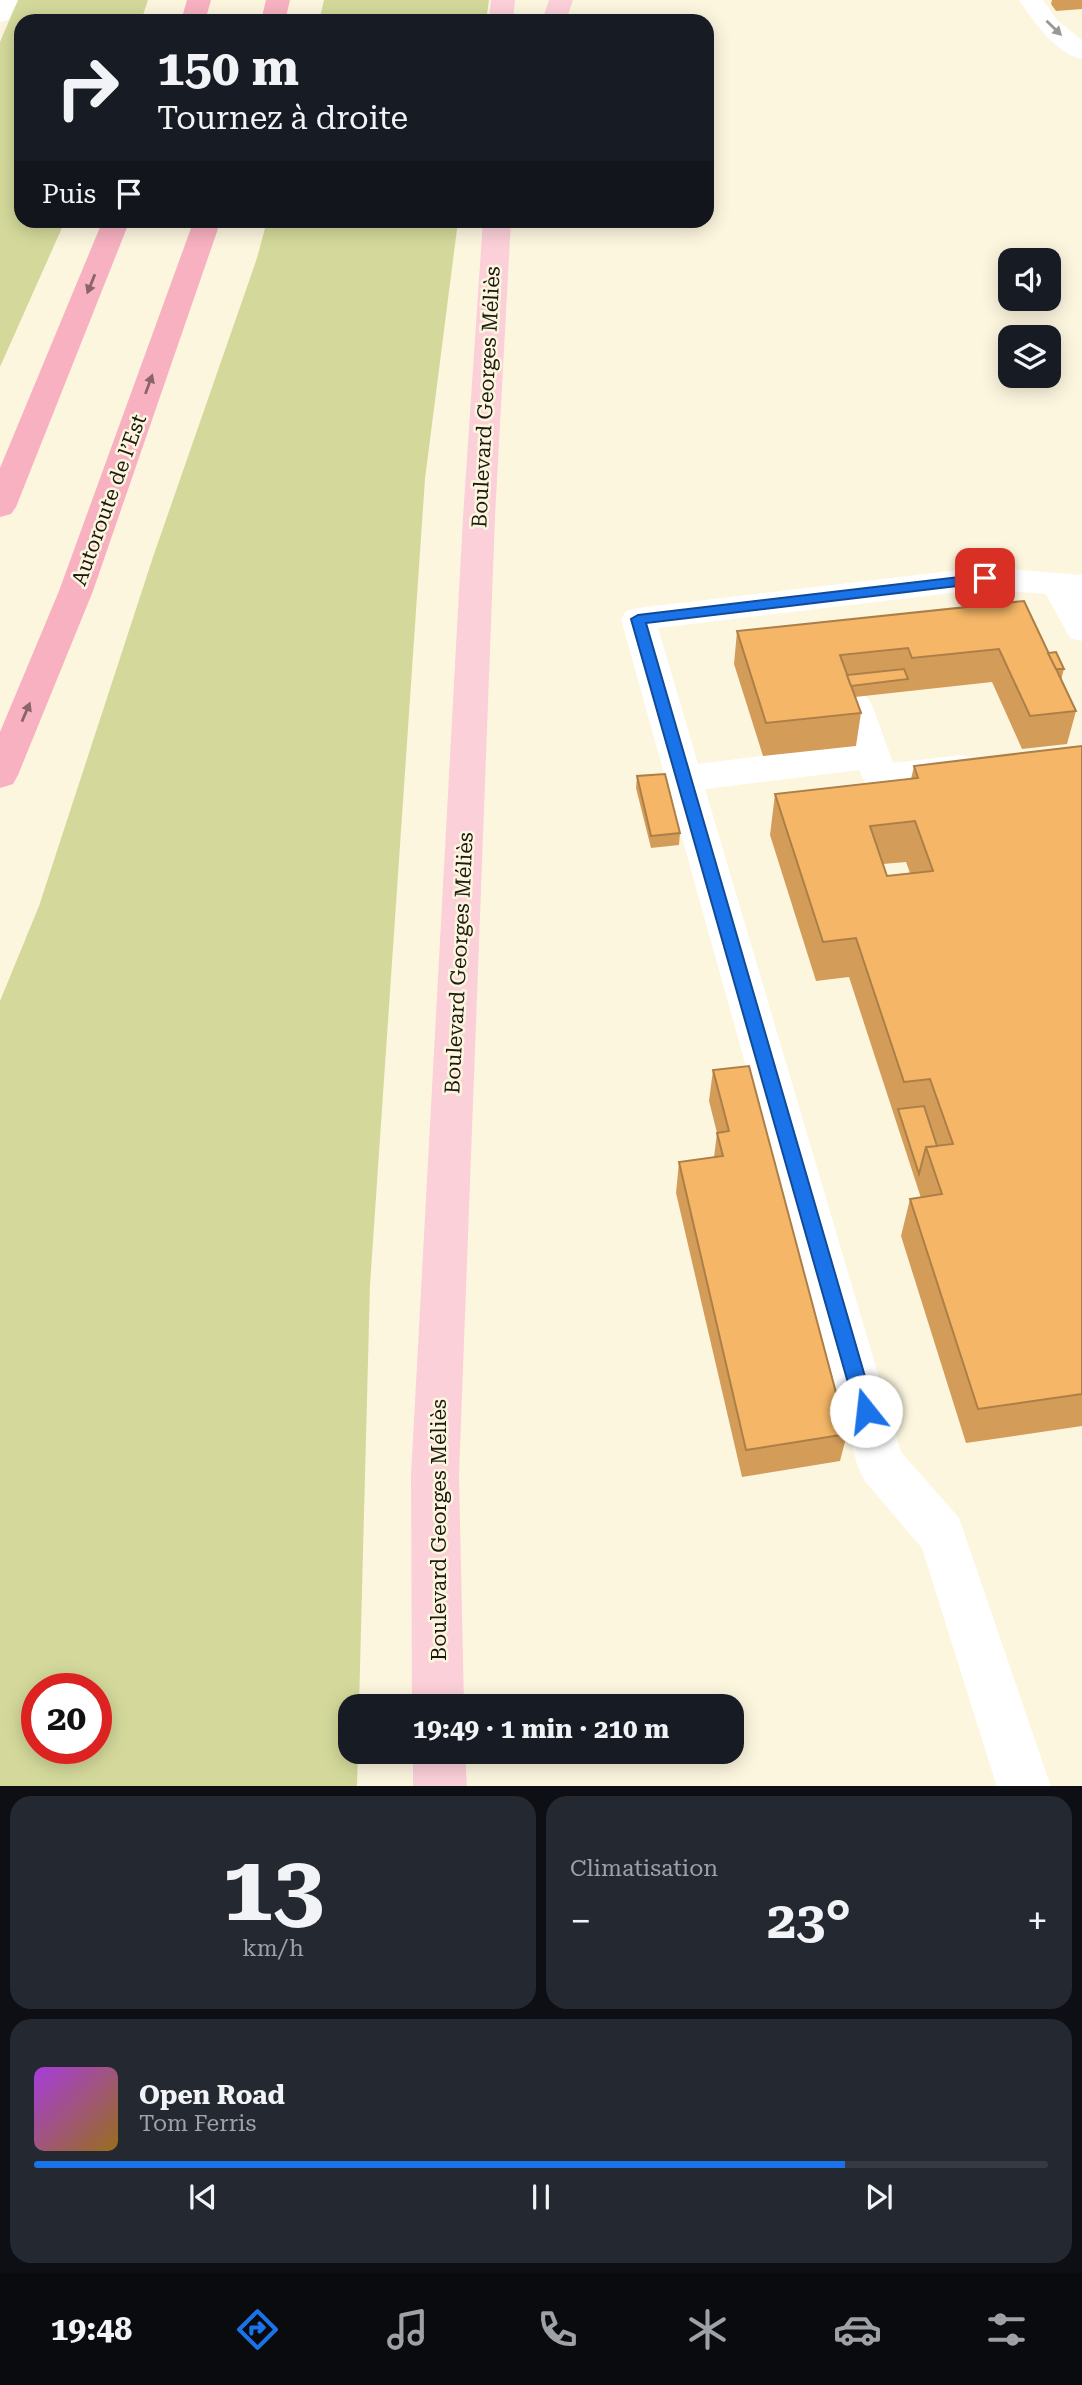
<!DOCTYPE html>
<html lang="fr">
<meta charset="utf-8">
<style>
:root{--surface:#171b24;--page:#242831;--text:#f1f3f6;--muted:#9ea1a6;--line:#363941;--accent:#1a73e8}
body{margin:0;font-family:"Roboto Serif",serif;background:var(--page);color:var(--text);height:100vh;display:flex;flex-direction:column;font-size:26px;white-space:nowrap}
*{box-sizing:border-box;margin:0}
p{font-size:23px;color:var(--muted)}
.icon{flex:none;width:38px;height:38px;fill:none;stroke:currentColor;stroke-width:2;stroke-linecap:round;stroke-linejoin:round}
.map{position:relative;height:1786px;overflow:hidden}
.drawer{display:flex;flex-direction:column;gap:10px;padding:10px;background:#0d0f14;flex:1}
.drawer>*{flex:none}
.banner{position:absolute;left:14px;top:14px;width:700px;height:214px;border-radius:21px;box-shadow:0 4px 18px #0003;background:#171b24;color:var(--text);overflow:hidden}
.fabs{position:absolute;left:998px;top:248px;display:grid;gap:14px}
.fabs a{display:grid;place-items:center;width:63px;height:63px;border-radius:14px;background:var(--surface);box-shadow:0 4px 18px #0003;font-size:35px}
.speed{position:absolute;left:21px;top:1673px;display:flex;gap:14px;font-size:35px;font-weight:700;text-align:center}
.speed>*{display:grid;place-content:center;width:91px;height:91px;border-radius:50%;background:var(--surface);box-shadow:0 4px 18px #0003;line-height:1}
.speed .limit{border:10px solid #d22;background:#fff;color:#111}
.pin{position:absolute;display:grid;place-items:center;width:60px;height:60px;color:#fff;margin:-30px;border-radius:14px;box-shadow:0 4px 10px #0006}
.me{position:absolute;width:77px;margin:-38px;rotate:344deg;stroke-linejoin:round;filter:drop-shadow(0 0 5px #0008)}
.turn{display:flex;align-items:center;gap:24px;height:147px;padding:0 28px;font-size:32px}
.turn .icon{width:91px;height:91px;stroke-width:2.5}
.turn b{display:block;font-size:49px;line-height:60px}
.then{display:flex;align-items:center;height:66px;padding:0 28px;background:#0003;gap:14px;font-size:26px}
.big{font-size:52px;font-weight:700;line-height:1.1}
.drawer .widget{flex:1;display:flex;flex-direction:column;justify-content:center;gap:10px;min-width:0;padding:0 24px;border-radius:21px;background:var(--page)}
.drawer .dial{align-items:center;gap:0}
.dial b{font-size:91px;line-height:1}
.song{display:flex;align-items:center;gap:21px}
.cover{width:84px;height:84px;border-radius:10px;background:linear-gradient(135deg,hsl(280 70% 55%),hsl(40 70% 35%))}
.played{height:7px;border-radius:4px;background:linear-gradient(90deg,var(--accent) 80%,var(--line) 80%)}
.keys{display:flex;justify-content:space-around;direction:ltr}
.heat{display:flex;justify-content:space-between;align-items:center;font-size:38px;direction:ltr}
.drawer .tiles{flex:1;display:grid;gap:10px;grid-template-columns:1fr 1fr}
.widget:last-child{grid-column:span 2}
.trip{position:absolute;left:338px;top:1694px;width:406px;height:70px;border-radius:21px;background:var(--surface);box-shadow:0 4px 18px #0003;font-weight:700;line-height:70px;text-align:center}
.menu{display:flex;height:112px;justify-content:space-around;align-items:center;background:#090b0e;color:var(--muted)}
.menu .icon{width:49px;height:49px}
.menu .selected{color:var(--accent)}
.menu b{font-size:32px;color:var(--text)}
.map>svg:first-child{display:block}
.green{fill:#d4d99b;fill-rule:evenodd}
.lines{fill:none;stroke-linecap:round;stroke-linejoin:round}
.minor{fill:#fff;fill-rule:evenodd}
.major{fill:#fbd0d9;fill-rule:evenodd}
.highway{fill:#f8b1c0;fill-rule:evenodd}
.wall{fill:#d39d59;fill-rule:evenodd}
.building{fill:#f5b667;stroke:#ac7f48;stroke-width:2;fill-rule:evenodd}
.oneway{fill:#999894}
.oneway2{fill:#8a6568}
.route{fill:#1a73e8;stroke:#114b97;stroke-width:2}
.labels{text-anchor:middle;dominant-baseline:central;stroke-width:5;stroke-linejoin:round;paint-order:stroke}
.street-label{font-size:21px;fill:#1c1911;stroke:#fdf6df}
</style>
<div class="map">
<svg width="1082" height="1787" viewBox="0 0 1082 1787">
<rect width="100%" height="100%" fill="#fdf6df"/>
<g class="green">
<polygon points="18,0 148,0 141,21 21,21 21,220 65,221 0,367 0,42"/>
<polygon points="324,0 489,0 486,21 319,21"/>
<path d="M267,221H458L425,479L370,1285L359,1706H350V1752H358L357,1786H0V1001L39,906L153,557L257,258ZM37,1689H96V1748H37Z"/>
</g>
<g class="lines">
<g class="minor">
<polygon points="0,0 18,0 8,20 0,22"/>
<path d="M1019,0H1043L1058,21L1082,40V59C1055,53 1034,22 1019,0Z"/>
<polygon points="985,567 1082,575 1082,641 1070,638 1046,594 985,589 658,628 698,764 851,745 836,705 842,696 854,693 866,696 872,705 893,763 962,755 975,759 980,768 975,777 962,781 881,792 868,788 859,770 705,789 901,1452 959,1518 1051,1787 997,1787 922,1548 864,1480 857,1464 621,619 626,611 638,608"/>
</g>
<g class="major">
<polygon points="491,0 515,0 513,21 489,21"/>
<polygon points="549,0 573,0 566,21 542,21"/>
<polygon points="483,220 511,220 495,517 459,1475 464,1706 412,1706 411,1475 463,517"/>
<polygon points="413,1752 465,1752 467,1787 413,1787"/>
</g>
<g class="highway">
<polygon points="187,0 211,0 205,21 181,21"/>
<polygon points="266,0 290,0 285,21 261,21"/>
<polygon points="103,220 130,220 16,507 11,514 0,517 0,468"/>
<polygon points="194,220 221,220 93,591 18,775 13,784 0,788 0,732 59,591"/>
</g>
</g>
<g class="wall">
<polygon points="1052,0 1082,0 1082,9 1056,11 1051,4"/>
<polygon points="737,631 1048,653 1064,669 1061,680 1076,711 1067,744 1022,749 992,682 855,697 861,713 856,746 763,756 734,664"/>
<path d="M1082,746V1426L966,1443L901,1236L910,1199L921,1198L849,977L816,981L770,835L775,794L911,779L914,766ZM906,862L910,873L887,876L883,864Z"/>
<polygon points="637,776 680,833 679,845 651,848 636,788"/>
<polygon points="713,1070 847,1434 840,1461 742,1477 676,1193 679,1162 714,1157 717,1133 709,1101"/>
</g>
<g class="building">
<polygon points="1024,601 1076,711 1030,716 999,649 912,658 908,648 840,655 861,713 766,723 737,631"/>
<polygon points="1056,652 1064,669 1056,669 1048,653"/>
<polygon points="904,669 908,679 851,686 847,675"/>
<path d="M1082,746V1394L978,1409L910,1199L942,1194L926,1147L953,1144L930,1079L904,1082L856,938L823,942L775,794L918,778L914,766ZM915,821L933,871L887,876L870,826Z"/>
<polygon points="665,774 680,833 651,836 637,776"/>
<polygon points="749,1066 847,1434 746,1450 679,1162 723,1156 717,1133 729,1131 713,1070"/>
<polygon points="924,1106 937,1146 926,1147 919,1174 898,1109"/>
</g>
<defs><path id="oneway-solid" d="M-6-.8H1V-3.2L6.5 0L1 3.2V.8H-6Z" transform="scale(1.75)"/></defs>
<use class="oneway" href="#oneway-solid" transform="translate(1054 28) rotate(44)"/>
<g class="oneway2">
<use href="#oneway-solid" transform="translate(91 284) rotate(112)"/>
<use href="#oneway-solid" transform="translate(149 384) rotate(-70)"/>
<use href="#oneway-solid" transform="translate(26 712) rotate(-67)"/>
</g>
<polygon class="route" points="985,574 990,575 990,582 646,623 875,1411 873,1418 866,1420 859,1418 856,1411 631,619 638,615"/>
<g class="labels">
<g class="street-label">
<text transform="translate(486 397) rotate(-87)">Boulevard Georges Méliès</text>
<text transform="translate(109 500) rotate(-70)">Autoroute de l’Est</text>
<text transform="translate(459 963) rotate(-87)">Boulevard Georges Méliès</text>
<text transform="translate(439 1530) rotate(-90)">Boulevard Georges Méliès</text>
</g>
</g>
</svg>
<div class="fabs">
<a><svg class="icon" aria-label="sound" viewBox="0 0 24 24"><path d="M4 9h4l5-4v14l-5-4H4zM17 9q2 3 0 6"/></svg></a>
<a><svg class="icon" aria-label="layers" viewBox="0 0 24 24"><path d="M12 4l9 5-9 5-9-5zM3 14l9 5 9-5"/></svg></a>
</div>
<div class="speed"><div class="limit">20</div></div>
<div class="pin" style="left:985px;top:578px;background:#d93025"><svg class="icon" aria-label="arrive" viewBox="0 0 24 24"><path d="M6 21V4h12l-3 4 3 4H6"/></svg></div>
<svg class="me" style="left:866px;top:1411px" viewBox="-20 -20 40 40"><circle r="19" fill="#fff"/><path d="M0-13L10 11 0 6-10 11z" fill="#1a73e8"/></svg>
<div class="trip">19:49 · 1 min · 210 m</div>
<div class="banner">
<div class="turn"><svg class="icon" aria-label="right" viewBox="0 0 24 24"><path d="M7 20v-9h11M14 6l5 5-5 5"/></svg><div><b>150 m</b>Tournez à droite</div></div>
<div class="then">Puis<svg class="icon" aria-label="arrive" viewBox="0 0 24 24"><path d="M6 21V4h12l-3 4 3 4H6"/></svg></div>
</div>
</div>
<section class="drawer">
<div class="tiles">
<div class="widget dial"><b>13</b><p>km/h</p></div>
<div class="widget"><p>Climatisation</p>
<div class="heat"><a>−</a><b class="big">23°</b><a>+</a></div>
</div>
<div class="widget">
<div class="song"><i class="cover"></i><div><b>Open Road</b><p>Tom Ferris</p></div></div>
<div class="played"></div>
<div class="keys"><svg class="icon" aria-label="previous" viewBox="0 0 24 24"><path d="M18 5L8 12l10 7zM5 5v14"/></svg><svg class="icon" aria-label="pause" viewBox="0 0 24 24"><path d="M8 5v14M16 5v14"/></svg><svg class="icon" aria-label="next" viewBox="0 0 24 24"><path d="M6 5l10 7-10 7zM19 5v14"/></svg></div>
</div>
</div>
</section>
<nav class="menu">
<b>19:48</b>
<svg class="icon selected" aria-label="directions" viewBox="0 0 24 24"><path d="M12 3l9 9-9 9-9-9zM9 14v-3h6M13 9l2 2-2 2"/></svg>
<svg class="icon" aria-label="music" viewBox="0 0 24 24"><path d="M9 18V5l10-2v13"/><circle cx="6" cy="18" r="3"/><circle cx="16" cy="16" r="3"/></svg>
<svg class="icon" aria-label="phone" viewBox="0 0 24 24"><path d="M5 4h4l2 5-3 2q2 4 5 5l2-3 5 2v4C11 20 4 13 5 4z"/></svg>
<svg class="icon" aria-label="climate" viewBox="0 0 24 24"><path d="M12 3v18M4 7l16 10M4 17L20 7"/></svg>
<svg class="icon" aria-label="car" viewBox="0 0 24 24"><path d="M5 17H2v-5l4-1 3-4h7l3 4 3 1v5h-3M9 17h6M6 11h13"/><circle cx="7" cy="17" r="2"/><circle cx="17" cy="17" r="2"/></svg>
<svg class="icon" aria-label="filters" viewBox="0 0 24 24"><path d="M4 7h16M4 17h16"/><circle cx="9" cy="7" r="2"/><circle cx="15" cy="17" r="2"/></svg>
</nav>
